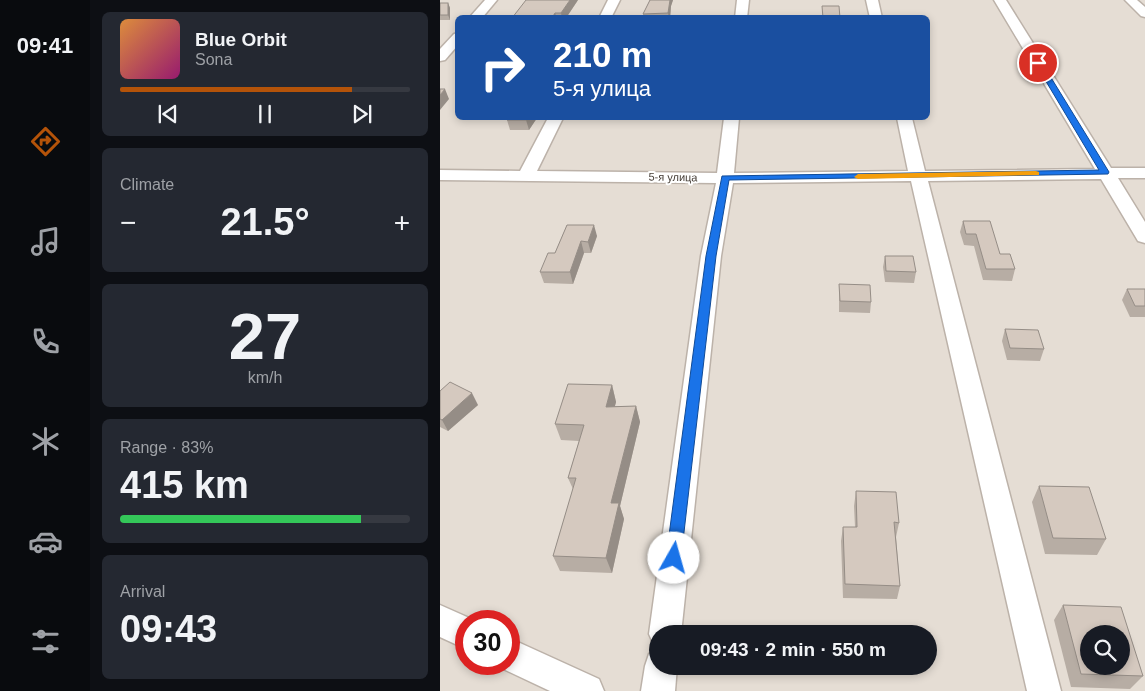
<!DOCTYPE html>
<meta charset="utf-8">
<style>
:root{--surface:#171b24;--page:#242831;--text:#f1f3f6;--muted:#9ea1a6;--line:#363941;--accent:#b45309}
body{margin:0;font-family:Arial,sans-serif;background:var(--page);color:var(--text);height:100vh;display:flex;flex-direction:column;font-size:19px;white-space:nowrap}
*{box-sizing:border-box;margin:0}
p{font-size:16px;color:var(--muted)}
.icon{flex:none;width:28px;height:28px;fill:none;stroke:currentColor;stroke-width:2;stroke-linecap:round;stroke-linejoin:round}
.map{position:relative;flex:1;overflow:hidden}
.drawer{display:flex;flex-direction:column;gap:12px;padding:12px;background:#0d0f14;width:350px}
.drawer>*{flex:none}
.guide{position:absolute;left:15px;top:15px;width:475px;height:105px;border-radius:8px;box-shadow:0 2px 8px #0003;background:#1a4fa0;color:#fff;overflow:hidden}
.fabs{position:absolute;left:640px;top:625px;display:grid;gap:10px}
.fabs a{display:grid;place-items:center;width:50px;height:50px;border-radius:50%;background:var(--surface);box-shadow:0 2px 8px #0003;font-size:25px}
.speed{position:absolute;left:15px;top:610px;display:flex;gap:10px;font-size:25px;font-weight:700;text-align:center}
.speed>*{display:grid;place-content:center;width:65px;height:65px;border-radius:50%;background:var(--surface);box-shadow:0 2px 8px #0003;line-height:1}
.speed .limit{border:8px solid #d22;background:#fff;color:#111}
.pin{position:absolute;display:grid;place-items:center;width:42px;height:42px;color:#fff;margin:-21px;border:2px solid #fff;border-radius:50%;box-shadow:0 1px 5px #0007}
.me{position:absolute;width:55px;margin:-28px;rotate:7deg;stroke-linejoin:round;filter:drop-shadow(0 0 4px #0008)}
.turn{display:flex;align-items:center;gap:18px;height:105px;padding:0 15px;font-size:22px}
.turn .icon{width:65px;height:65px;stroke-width:2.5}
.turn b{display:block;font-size:35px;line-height:42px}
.big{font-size:38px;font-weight:600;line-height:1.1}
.drawer .card{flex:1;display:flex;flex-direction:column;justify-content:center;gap:8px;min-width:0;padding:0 18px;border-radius:8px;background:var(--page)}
.drawer .dial{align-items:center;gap:0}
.dial b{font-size:65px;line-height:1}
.song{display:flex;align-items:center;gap:15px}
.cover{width:60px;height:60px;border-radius:8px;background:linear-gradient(135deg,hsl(30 70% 55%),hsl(320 70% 35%))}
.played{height:5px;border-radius:2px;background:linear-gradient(90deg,var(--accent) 80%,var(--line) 80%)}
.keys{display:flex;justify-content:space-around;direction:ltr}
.heat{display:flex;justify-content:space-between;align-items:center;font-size:28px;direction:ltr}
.charge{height:8px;border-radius:4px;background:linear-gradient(90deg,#34c759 83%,var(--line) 0)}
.trip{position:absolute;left:209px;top:625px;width:288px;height:50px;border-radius:25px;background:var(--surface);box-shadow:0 2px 8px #0003;font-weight:600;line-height:50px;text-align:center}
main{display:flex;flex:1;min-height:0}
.dock{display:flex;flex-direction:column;width:90px;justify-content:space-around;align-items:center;background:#090b0e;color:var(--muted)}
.dock .icon{width:35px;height:35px}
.dock .current{color:var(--accent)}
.dock b{font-size:22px;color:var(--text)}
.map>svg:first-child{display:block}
.residential{fill:#e5ddd4;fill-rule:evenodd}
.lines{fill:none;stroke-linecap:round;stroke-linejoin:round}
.minor-casing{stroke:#bcb2a9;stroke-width:3}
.minor{fill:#fff;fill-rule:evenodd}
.wall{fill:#b7ada4}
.shaded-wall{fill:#958d86}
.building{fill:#d5c9bf;stroke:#958d86;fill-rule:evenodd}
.route{fill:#1a73e8;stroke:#114b97}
.slow{fill:#f59e0b}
.labels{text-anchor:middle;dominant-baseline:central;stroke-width:4;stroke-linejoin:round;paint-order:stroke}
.far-street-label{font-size:11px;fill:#443c35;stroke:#fff}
</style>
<main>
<nav class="dock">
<b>09:41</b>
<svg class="icon current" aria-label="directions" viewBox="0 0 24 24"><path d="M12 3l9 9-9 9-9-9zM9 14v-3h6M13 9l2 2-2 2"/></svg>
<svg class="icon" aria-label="music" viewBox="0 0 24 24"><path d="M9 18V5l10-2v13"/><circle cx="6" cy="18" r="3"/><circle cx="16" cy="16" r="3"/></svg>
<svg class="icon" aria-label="phone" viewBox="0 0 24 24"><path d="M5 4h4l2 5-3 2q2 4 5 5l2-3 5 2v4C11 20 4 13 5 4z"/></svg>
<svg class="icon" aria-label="climate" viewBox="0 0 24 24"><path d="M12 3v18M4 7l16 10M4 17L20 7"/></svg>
<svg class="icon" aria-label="car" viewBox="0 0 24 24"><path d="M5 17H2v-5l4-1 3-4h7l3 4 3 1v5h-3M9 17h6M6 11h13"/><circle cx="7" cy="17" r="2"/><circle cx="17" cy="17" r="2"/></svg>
<svg class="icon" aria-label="filters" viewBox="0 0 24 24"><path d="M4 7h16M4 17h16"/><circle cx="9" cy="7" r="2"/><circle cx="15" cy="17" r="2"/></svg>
</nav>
<section class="drawer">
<div class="card">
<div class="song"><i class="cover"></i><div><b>Blue Orbit</b><p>Sona</p></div></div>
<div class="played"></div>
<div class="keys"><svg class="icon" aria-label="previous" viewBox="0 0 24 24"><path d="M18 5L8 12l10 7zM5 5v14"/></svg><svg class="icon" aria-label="pause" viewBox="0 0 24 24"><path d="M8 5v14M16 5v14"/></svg><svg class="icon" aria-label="next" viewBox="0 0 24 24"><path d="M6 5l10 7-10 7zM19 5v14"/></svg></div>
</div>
<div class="card"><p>Climate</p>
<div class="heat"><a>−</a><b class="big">21.5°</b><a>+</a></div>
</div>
<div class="card dial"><b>27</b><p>km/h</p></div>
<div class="card"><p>Range · 83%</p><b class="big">415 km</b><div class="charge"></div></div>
<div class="card"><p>Arrival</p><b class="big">09:43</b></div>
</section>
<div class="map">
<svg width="705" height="691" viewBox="0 0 705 691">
<rect width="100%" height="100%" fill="#f1ece6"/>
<path class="residential" d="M0,0H705V691H0ZM18,18H488V118H18ZM26,621H69V664H26ZM218,634H488V666H218ZM649,634H681V666H649Z"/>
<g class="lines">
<defs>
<g id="minor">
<polygon points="45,0 57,0 42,18 29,18"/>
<polygon points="168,0 180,0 171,18 159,18"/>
<polygon points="297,0 309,0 307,18 295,18"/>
<polygon points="426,0 438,0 442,18 430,18"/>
<polygon points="554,0 566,0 671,168 705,168 705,178 678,178 705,222 705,243 698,241 661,179 488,181 621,691 587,691 471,181 293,183 281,256 241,634 218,634 218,647 214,645 209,634 261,256 276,183 0,180 0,170 80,171 108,118 123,118 97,171 277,173 284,118 299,118 294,173 468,171 457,118 472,118 485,171 655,169"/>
<polygon points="685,0 697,0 705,7 705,17 701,16"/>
<polygon points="18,33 18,45 5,60 0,61 0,49 14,34"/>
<polygon points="0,605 36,621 26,621 26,649 0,637"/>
<polygon points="69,638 159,679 164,691 110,691 57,666 57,664 69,664"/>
<polygon points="218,651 218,666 237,666 235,691 201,691 205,666 209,654"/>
</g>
</defs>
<use href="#minor" class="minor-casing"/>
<use href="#minor" class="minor"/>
</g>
<g class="wall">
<polygon points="138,0 126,18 72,18"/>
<polygon points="210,0 233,0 231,6 230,18 204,18 203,14"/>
<polygon points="0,3 8,3 10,8 10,20 0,20"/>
<polygon points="69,118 97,118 89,130 70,130 67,120"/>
<polygon points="523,221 560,254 575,269 572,281 543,280 534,246 524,245 520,232"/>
<polygon points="127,225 157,236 151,253 144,253 133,284 104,283 100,272 115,253"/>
<polygon points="445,256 476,272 474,283 445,282 443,267"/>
<polygon points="399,284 431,302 430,313 399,312"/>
<polygon points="687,289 705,289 705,317 690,317 682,300"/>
<polygon points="565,329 604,349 600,361 567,360 562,341"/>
<polygon points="172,385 176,402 175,406 196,406 200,422 180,506 184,519 172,573 120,571 113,556 133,489 128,478 139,441 121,440 115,424"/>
<polygon points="0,391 38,405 8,431 0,427"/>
<polygon points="599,486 666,539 657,555 605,554 592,502"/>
<polygon points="416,491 459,523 456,537 460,586 457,599 403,598 401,541 403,527 415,527 414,506"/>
<polygon points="623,605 703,676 690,689 631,687 614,620"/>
</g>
<g class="shaded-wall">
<polygon points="130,0 138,0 126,18 122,18 121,13"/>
<polygon points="230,0 233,0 231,6 230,18 229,18 228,13"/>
<polygon points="8,3 10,8 10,20 8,15"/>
<polygon points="115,13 117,18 112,18"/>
<polygon points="5,89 9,99 0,110 0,95"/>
<polygon points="88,118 97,118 89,130 86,120"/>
<polygon points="154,225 157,236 151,253 148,242"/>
<polygon points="141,241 144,253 133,284 130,272"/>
<polygon points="172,385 176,402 170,423 166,407"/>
<polygon points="32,393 38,405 8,431 2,420"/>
<polygon points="196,406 200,422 180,506 184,519 172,573 166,558 171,503"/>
</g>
<g class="building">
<polygon points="86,0 130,0 121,13 115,13 112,18 72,18"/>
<polygon points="210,0 230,0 228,13 203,14"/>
<rect x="0" y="3" width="8" height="12"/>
<polygon points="382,6 399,6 400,18 383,18"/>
<polygon points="0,89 5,89 0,95"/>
<polygon points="69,118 88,118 86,120 67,120"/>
<polygon points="523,221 550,221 560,254 570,254 575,269 546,269 536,234 526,234"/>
<polygon points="127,225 154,225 148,242 141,241 130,272 100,272 108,253 115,253"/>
<polygon points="445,256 473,256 476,272 446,271"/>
<polygon points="399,284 430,285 431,302 400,301"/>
<polygon points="687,289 705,289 705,306 695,306"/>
<polygon points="565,329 598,330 604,349 570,348"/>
<polygon points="10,382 32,393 2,420 0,419 0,391"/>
<polygon points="128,384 172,385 166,407 196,406 171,503 179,503 166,558 113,556 136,478 128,478 144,425 115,424"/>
<polygon points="599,486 649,487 666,539 613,538"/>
<polygon points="416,491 456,492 459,523 454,522 460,586 405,584 403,527 417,527"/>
<path d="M623,605L681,607L703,676L641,674ZM649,634H681V666H649Z"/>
</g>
<polygon class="route" points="598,61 602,63 669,172 668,174 289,180 276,256 241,558 239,563 234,565 229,563 226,558 266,256 282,176 659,170 595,63"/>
<polygon class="slow" points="596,171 599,172 599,175 418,179 414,177 418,174"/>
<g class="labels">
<g class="far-street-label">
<text transform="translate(233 177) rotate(1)">5-я улица</text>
</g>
</g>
</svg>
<div class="fabs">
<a><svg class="icon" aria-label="search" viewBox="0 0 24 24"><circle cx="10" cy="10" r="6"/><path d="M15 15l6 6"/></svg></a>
</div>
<div class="speed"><div class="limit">30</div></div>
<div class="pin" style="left:598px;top:63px;background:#d93025"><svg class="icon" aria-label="arrive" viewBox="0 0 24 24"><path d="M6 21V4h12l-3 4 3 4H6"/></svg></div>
<svg class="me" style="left:234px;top:558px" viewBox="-20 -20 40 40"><circle r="19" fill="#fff"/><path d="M0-13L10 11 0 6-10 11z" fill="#1a73e8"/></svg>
<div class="trip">09:43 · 2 min · 550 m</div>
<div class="guide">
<div class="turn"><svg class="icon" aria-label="right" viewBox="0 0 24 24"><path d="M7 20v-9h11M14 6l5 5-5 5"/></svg><div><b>210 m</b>5-я улица</div></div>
</div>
</div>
</main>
